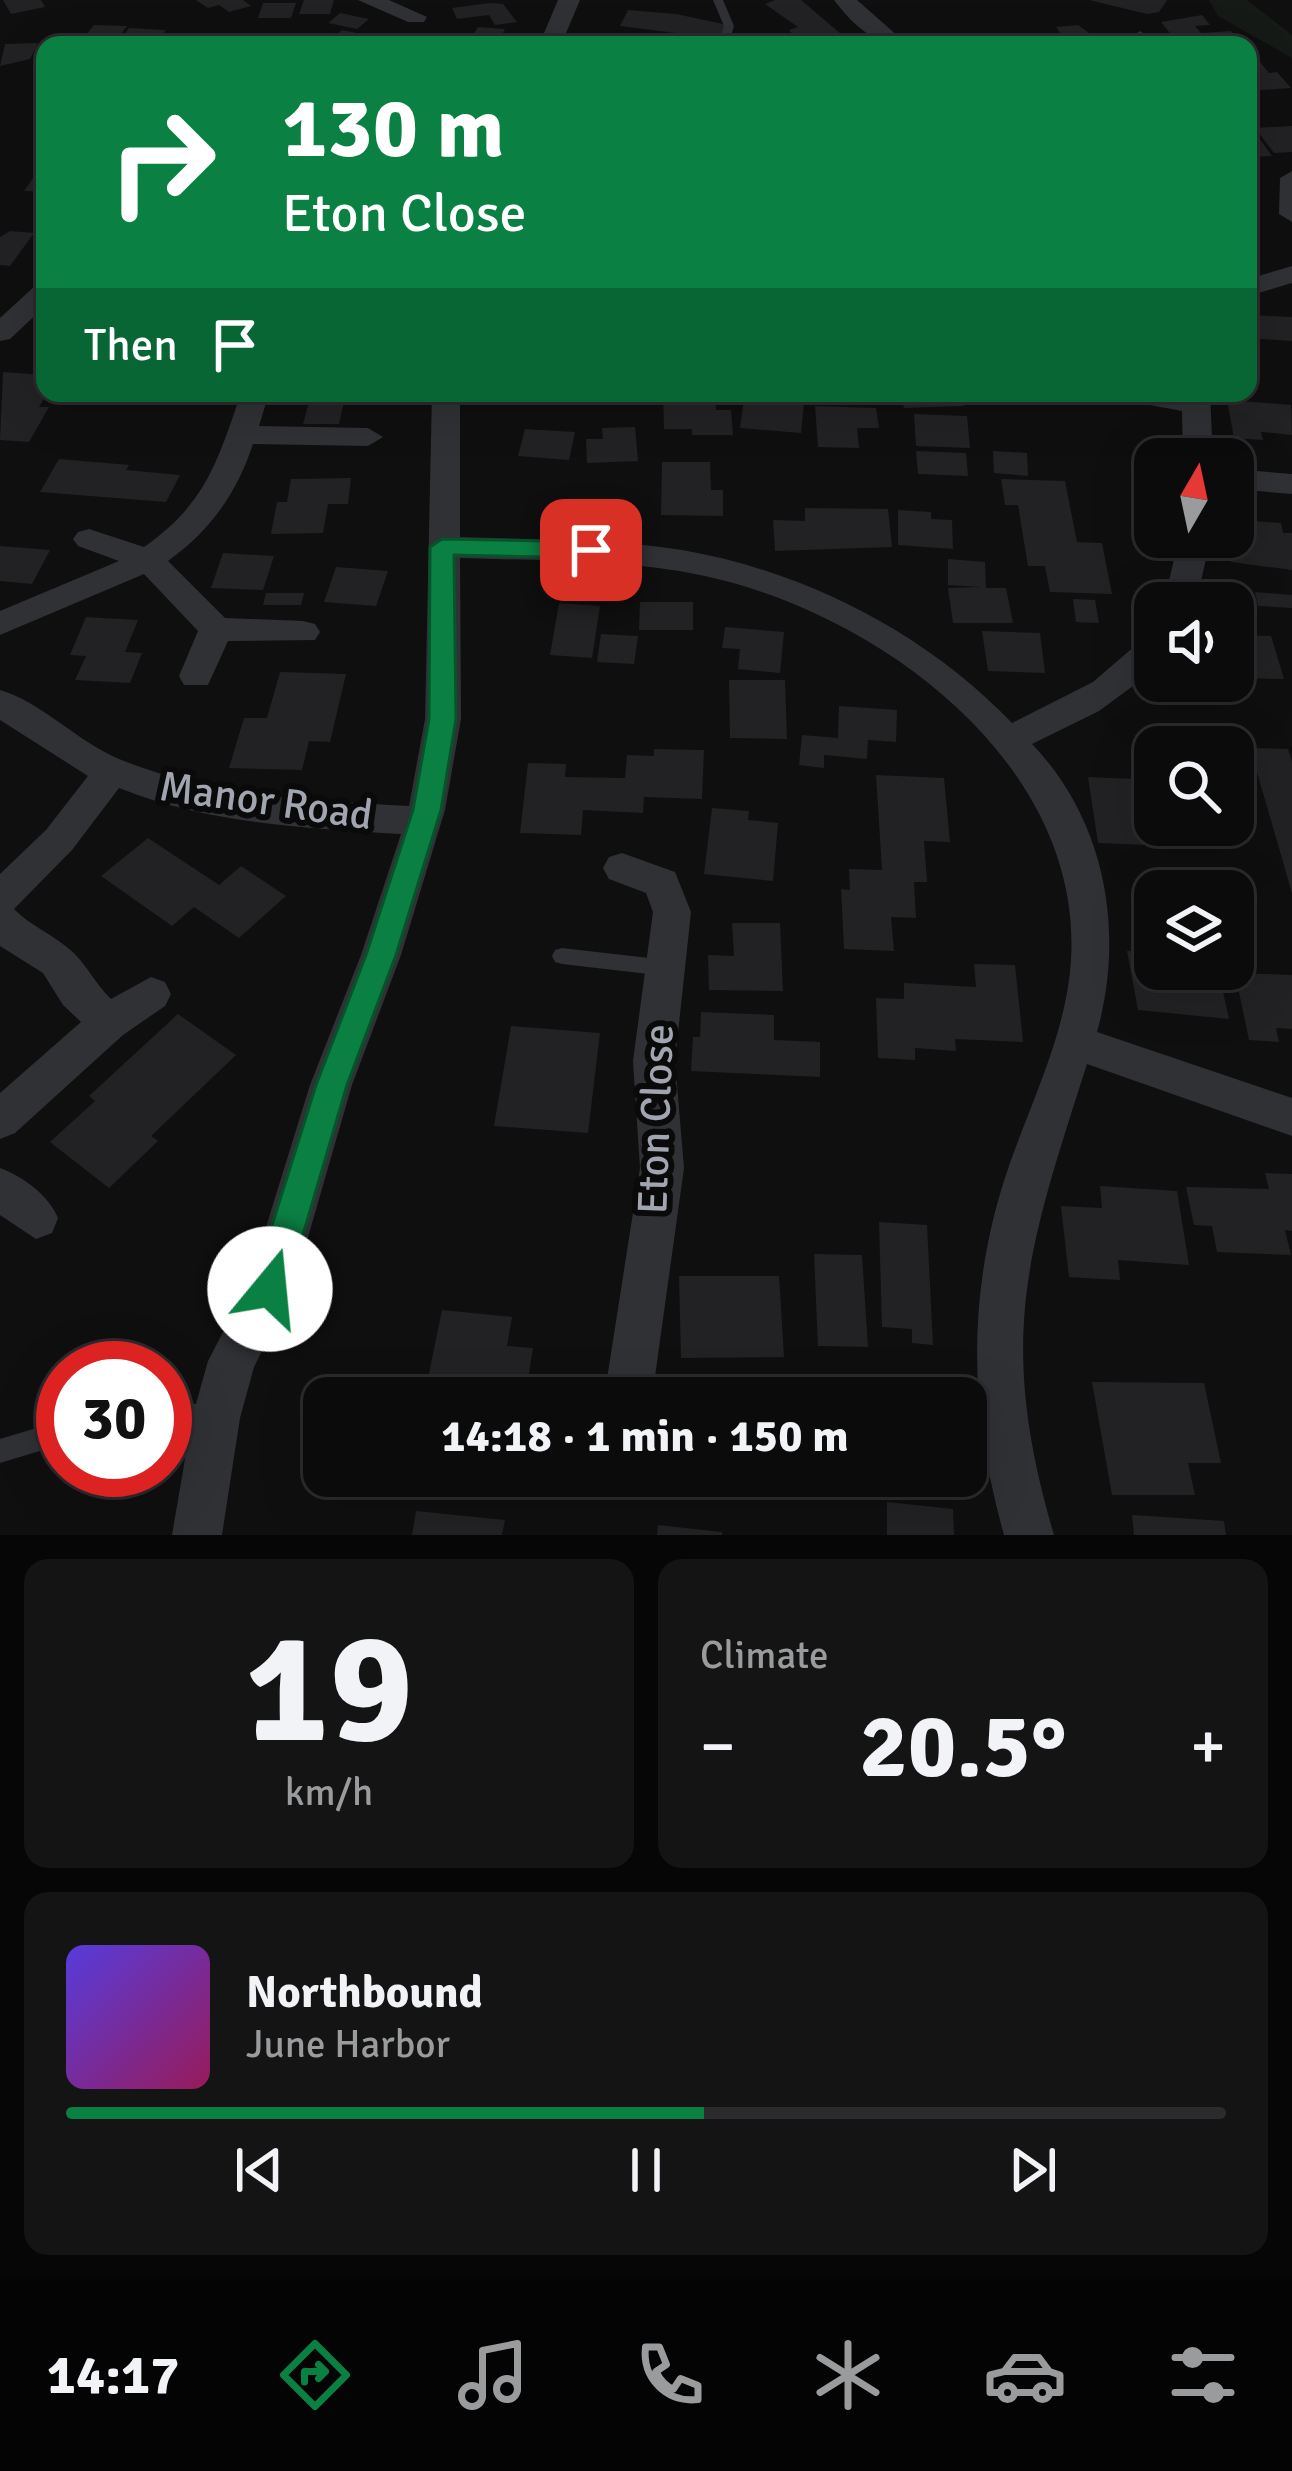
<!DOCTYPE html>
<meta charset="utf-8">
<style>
:root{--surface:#0b0b0c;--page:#141415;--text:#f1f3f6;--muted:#9a9b9d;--line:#2b2b2d;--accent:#0b8043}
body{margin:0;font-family:Signika,sans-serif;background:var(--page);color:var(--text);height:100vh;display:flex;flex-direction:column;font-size:45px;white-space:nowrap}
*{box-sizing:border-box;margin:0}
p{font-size:39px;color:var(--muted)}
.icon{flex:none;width:66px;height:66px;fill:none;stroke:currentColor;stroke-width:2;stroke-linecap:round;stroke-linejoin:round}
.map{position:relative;height:1535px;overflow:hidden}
.details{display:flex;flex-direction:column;gap:24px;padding:24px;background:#060607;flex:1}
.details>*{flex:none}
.hud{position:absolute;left:36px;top:36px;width:1221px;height:366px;border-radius:24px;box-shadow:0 12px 48px #0002,0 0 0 3px var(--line);background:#0b8043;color:#fff;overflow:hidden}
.needle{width:78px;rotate:9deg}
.controls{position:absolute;left:1134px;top:438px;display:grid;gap:24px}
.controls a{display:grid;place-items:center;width:120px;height:120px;border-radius:24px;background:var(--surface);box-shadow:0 12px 48px #0002,0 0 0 3px var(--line);font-size:60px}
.speed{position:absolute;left:36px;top:1341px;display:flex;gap:24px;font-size:60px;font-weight:700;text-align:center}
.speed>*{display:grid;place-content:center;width:156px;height:156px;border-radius:50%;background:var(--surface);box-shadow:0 12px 48px #0002,0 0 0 3px var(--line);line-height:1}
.speed .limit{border:18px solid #d22;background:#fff;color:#111}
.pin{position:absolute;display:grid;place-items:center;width:102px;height:102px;color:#fff;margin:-51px;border-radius:24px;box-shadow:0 6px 18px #0006}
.me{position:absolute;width:132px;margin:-66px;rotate:17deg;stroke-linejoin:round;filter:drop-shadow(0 0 9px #0008)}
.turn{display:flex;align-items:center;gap:42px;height:252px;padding:0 48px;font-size:54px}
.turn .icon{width:156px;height:156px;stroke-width:2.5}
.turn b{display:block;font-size:84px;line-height:102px}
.then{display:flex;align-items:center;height:114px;padding:0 48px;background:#0003;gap:24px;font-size:45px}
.big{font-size:90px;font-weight:700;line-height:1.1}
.details .tile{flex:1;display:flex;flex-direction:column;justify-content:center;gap:18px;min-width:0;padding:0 42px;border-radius:24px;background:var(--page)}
.details .dial{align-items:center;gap:0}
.dial b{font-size:156px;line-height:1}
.song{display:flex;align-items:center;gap:36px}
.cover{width:144px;height:144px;border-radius:18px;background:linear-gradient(135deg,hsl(250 70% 55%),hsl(330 70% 35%))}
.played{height:12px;border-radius:6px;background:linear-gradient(90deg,var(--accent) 55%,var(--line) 55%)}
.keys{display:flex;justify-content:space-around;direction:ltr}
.heat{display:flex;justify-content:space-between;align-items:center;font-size:66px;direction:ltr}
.details .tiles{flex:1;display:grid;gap:24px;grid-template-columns:1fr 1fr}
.tile:last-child{grid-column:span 2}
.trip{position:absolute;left:303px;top:1377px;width:684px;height:120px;border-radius:24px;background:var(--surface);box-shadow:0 12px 48px #0002,0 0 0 3px var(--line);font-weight:700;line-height:120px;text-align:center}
.tabs{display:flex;height:192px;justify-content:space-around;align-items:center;background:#040405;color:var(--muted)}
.tabs .icon{width:84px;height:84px}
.tabs .selected{color:var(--accent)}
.tabs b{font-size:54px;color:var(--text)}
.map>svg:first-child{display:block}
.green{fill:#161a17}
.building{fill:#222224}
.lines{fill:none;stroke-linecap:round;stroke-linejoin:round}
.lane{fill:#303135;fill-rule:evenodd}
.street{fill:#303135;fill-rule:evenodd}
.route{fill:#0b8043;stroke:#07532c;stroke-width:3}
.labels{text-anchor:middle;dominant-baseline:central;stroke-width:12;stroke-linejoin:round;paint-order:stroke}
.street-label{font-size:42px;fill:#a1a5b0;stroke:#0a0a0b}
</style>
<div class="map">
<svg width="1292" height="1535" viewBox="0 0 1292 1535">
<rect width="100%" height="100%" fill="#0f0f10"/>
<polygon class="green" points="1209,0 1247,0 1292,35 1292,58 1218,16"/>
<g class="building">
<polygon points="3,0 41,0 45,7 11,14"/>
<polygon points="196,0 243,0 251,6 229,12 219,5 208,8"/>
<polygon points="304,0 334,0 330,14 299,14"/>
<polygon points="775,0 801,0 854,45 809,45 796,38 789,30 798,27 765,4"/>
<polygon points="1089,0 1167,0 1159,12 1147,14"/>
<polygon points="263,3 296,3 291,18 258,18"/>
<polygon points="490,3 503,4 517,22 495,25 489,15 457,19 452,8"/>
<polygon points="628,10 676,14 728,25 723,39 620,26"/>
<polygon points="340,13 369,19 357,29 328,23"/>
<polygon points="1202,15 1210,25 1195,26 1201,33 1231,31 1240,42 1195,45 1188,36 1173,37 1161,22"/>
<polygon points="94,25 127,26 114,43 81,41"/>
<polygon points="1078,25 1092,35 1108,34 1116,45 1053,45 1066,41 1056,27"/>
<polygon points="478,27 505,29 497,45 467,45"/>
<polygon points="129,28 166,30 161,37 207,39 204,45 117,45"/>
<polygon points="342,30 386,39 379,45 334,45 341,39 333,38"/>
<polygon points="38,43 30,59 0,66 5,44"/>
<polygon points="1256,57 1269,73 1277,72 1291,88 1248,91 1248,58"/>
<polygon points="1292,126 1292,152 1274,153 1255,128"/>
<polygon points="1248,138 1259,138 1272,156 1248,157"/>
<polygon points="45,161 45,192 24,191"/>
<polygon points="10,231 34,233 10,266 0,265 0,237"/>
<polygon points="1248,315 1292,317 1292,341 1248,338"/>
<polygon points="3,372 45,375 47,393 39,407 49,407 29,442 0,440"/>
<polygon points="174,393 221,393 216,402 171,399"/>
<polygon points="663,393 715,393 716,410 731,410 733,435 692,435 692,429 664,429"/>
<polygon points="900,393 959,393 964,406 904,408"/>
<polygon points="744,399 804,403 801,433 740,428"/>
<polygon points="1227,400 1291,405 1292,435 1261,432 1263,440 1234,438"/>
<polygon points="309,402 344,402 339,424 303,424"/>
<polygon points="815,406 876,408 879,428 857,428 859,448 818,447"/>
<polygon points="914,414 967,416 970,448 916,446"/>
<polygon points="635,427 638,461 587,463 586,439 603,439 602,428"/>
<polygon points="525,429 575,432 569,460 518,456"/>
<polygon points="916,451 966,453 968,476 918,474"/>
<polygon points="993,451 1027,453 1028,476 994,473"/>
<polygon points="59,459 129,465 126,470 180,475 166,502 40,492"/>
<polygon points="662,462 710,462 711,490 723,490 723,516 661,515"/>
<polygon points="351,478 348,504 328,504 323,533 271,534 277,502 287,502 291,479"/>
<polygon points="1001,479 1065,481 1077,542 1102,543 1112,594 1050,592 1045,566 1028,566 1018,505 1005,505"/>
<polygon points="805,508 888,509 892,547 775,551 773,520 805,521"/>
<polygon points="898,510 931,512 931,519 952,520 953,549 898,545"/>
<polygon points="1252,521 1281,523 1283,533 1292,533 1292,570 1231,562 1227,537 1233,537 1233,527 1253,529"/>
<polygon points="0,546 50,550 32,584 0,581"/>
<polygon points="223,553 274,556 263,590 211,588"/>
<polygon points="948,559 985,562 986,588 1006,588 1013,623 953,623 948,588 981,587 948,585"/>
<polygon points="336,567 388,571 376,606 324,602"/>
<polygon points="1255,592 1292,595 1292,608 1258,606"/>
<polygon points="266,593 304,593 301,605 263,605"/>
<polygon points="1073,599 1095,600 1099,623 1076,622"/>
<polygon points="640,602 693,602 693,630 639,630"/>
<polygon points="559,603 600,606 592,658 550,655"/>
<polygon points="86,617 138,620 125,652 142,653 130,683 75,680 86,656 70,655"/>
<polygon points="725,627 784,632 780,673 738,669 740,649 722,648"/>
<polygon points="982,631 1040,633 1045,673 988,671"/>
<polygon points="601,634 638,636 634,664 597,662"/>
<polygon points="1234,635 1271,636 1284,679 1233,678 1233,652 1239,652"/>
<polygon points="280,672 346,674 330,742 309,741 302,770 229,768 244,718 267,718"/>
<polygon points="729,680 785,680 787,739 730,738"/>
<polygon points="1195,681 1232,681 1235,693 1198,692"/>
<polygon points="839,706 897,710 896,742 868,740 867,759 824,755 824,768 799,765 802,735 838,738"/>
<polygon points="1250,748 1288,749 1292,762 1292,893"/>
<polygon points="654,749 704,750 702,799 644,797 643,813 583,810 581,835 520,833 528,763 566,764 565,777 625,778 627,755 654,756"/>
<polygon points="876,775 944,778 950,842 924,841 927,882 914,882 916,918 891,917 894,951 844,949 841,889 850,890 849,869 882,870"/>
<polygon points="1088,777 1155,780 1155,824 1143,823 1148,845 1098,843"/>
<polygon points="712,808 749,811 748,820 778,823 773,881 704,874"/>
<polygon points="148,838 219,885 241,866 286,896 239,938 194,907 172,926 101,876"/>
<polygon points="732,923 780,923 783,991 709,990 708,955 734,956"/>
<polygon points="1127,951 1155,952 1155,969 1218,969 1229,1019 1138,1010"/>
<polygon points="974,964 1015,965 1023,1042 955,1039 956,1051 915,1048 915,1060 878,1058 876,998 904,999 904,983 976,987"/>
<polygon points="1235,973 1292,975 1292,1029 1276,1028 1279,1042 1249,1040"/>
<polygon points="701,1012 774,1015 774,1040 820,1042 820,1077 691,1071 693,1037 700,1037"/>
<polygon points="178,1014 236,1055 151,1136 158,1141 109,1188 50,1142 95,1101 89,1096"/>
<polygon points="511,1026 600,1033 588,1133 494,1126"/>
<polygon points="1265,1173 1292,1174 1292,1231 1285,1230 1291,1255 1217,1252 1212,1226 1194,1225 1186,1187 1269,1189"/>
<polygon points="1100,1186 1177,1191 1189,1265 1118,1260 1120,1280 1069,1277 1061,1206 1102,1208"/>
<polygon points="879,1222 927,1225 933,1345 912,1343 912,1329 882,1327"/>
<polygon points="814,1254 862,1255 868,1347 818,1346"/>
<polygon points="679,1276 779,1276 784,1357 681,1358"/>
<polygon points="442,1310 512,1317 507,1346 533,1348 525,1397 426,1388"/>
<polygon points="1092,1382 1204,1383 1221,1463 1188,1463 1195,1495 1112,1495"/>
<polygon points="426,1476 517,1476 515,1499 424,1494"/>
<polygon points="887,1502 953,1509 954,1535 887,1535"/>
<polygon points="416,1511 505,1520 502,1535 412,1535"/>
<polygon points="1132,1515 1224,1521 1226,1535 1134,1535"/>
<polygon points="658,1525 722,1532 722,1535 657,1535"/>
</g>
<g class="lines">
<g class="lane">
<polygon points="713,0 723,0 734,26 728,45 718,44 724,26"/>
<polygon points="562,948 666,960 673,962 676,968 673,974 666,976 562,964 555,962 552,956 555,950"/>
<polygon points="165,1399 225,1409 228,1418 225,1427 216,1430 165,1423"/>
<polygon points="63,1420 63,1444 0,1463 0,1439"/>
</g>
<g class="street">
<polygon points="358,0 389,0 427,17 424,22 408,22"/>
<polygon points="558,0 580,0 561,45 539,45"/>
<path d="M834,0H857L908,45C874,45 855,27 834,0Z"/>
<polygon points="1140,31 1158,45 1135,45 1129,38"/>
<polygon points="723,37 731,39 734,45 712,45"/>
<polygon points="1292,171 1292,222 1279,214 1280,178"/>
<polygon points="1292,266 1292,283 1248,296 1248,279"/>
<polygon points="45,283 45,306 10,339 0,341 0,318 36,285"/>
<path d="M241,393H269L259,426L368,428L383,437L368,446L253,444C237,493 210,531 168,561L225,618L303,621L315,624L320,632L315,640L228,641L208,685H184L179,676L198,631L144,574L0,635V611L119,561L78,546L73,539L78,532L89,529L144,547C206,504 218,460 241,393Z"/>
<path d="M432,393H460V537C534,540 609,538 682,550C805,571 926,633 1012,723L1093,682L1143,639L1155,635L1152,672L1099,711L1032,744C1106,821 1125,932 1097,1032L1292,1098V1136L1087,1064C1027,1252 996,1337 1054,1535H1004C968,1406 966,1287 1011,1160C1034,1096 1067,1029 1071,960C1083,764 880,614 705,576C625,559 542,561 460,558L461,719L445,810L401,955L352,1085L293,1289L254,1367L240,1418L222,1535H172L192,1418L208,1361L249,1282L310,1085L361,955L401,834C306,828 209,824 119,788L72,850L14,909C31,926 50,933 68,948C85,961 95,984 111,999L151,977L165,982L171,994L165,1006L123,1035L15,1133L0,1139V1093L81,1022L63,1005L43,973L0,946V874L46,830L88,776L0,720V690C40,701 78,742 119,759C212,797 311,800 409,806L425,719Z"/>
<polygon points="1114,393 1210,393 1213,459 1183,459 1182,411 1118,399"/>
<polygon points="1233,469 1292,474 1292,494 1233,489"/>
<polygon points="1179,537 1211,537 1196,603 1164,603"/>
<polygon points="622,853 675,872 691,912 675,1061 684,1168 652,1398 604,1398 640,1168 633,1061 653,912 646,893 609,879 603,868 609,857"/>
<path d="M0,1168C24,1177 48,1195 58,1218L52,1233L36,1239L0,1215Z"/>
</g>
</g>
<polygon class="route" points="442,539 591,542 603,550 591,558 454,555 456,719 441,810 396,955 347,1085 287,1289 282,1301 270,1306 257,1301 252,1289 316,1085 366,955 413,810 429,719 430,547"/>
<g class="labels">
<g class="street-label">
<text transform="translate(266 801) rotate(8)">Manor Road</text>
<text transform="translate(656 1119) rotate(-88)">Eton Close</text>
</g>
</g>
</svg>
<div class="controls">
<a><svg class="needle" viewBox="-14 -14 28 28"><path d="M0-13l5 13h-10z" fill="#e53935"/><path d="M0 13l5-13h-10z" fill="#9a9b9d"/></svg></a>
<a><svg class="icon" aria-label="sound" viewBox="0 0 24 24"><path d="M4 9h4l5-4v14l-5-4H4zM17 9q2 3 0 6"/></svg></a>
<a><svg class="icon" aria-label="search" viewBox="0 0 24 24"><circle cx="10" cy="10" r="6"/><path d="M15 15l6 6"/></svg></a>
<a><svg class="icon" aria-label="layers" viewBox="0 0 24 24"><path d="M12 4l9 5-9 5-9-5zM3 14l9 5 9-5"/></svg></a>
</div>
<div class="speed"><div class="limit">30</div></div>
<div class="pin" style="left:591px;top:550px;background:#d93025"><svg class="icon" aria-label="arrive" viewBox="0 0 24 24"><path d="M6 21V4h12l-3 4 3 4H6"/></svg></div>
<svg class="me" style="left:270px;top:1289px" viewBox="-20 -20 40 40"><circle r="19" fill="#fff"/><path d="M0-13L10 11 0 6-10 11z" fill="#0b8043"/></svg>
<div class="trip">14:18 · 1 min · 150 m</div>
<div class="hud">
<div class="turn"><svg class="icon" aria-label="right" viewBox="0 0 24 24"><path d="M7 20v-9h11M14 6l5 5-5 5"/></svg><div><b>130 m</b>Eton Close</div></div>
<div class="then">Then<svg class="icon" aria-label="arrive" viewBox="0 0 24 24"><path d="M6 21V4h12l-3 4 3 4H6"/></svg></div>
</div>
</div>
<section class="details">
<div class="tiles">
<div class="tile dial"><b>19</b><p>km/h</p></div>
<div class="tile"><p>Climate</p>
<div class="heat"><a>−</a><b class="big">20.5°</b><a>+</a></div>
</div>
<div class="tile">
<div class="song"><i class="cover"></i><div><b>Northbound</b><p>June Harbor</p></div></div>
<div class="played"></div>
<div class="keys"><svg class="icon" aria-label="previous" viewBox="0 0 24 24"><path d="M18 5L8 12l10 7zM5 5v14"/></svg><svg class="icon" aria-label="pause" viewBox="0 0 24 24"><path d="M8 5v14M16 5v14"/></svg><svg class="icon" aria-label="next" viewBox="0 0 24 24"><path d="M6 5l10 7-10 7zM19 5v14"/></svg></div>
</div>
</div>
</section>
<nav class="tabs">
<b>14:17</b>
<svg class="icon selected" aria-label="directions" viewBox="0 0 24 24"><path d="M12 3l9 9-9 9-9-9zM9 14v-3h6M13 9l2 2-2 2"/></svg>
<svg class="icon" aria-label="music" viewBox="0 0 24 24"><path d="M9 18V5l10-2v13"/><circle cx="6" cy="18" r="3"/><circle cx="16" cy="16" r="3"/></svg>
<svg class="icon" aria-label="phone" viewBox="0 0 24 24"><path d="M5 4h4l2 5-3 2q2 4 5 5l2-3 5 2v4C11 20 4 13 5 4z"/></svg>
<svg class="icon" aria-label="climate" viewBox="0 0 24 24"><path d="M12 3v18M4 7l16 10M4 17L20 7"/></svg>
<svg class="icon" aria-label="car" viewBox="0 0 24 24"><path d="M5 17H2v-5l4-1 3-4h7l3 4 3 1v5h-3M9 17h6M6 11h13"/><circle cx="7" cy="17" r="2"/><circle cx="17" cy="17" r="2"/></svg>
<svg class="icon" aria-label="filters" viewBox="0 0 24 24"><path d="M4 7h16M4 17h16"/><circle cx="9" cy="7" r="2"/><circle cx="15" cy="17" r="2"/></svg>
</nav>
